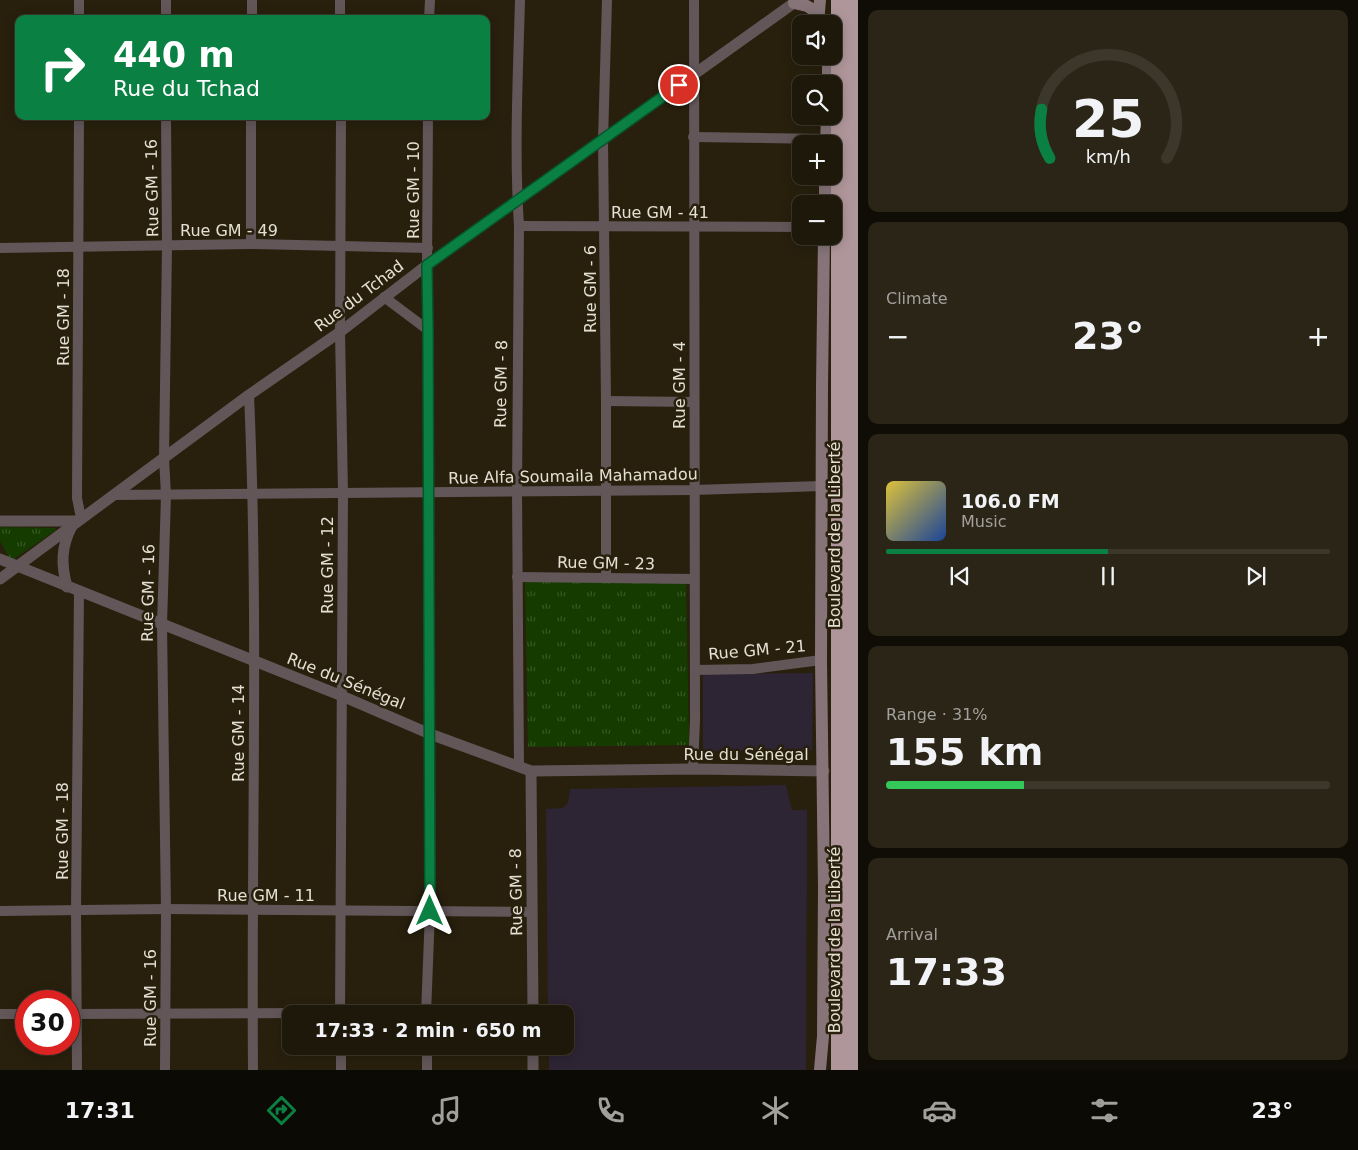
<!DOCTYPE html>
<meta charset="utf-8">
<style>
:root{--surface:#1e180a;--page:#2b2518;--text:#f1f3f6;--muted:#a1a09c;--line:#3c372b;--accent:#0b8043}
body{margin:0;font-family:"DejaVu Sans",sans-serif;background:var(--page);color:var(--text);height:100vh;display:flex;flex-direction:column;font-size:19px;white-space:nowrap}
*{box-sizing:border-box;margin:0}
p{font-size:16px;color:var(--muted)}
.icon{flex:none;width:28px;height:28px;fill:none;stroke:currentColor;stroke-width:2;stroke-linecap:round;stroke-linejoin:round}
.map{position:relative;flex:1;overflow:hidden}
.side{display:flex;flex-direction:column;gap:10px;padding:10px;background:#100d06;width:500px}
.side>*{flex:none}
.banner{position:absolute;left:15px;top:15px;width:475px;height:105px;border-radius:10px;box-shadow:0 2px 12px #0003,0 0 0 1px var(--line);background:#0b8043;color:#fff;overflow:hidden}
.fabs{position:absolute;left:792px;top:15px;display:grid;gap:10px}
.fabs a{display:grid;place-items:center;width:50px;height:50px;border-radius:10px;background:var(--surface);box-shadow:0 2px 12px #0003,0 0 0 1px var(--line);font-size:25px}
.speed{position:absolute;left:15px;top:990px;display:flex;gap:10px;font-size:25px;font-weight:700;text-align:center}
.speed>*{display:grid;place-content:center;width:65px;height:65px;border-radius:50%;background:var(--surface);box-shadow:0 2px 12px #0003,0 0 0 1px var(--line);line-height:1}
.speed .limit{border:8px solid #d22;background:#fff;color:#111}
.pin{position:absolute;display:grid;place-items:center;width:42px;height:42px;color:#fff;margin:-21px;border:2px solid #fff;border-radius:50%;box-shadow:0 1px 5px #0007}
.me{position:absolute;width:55px;margin:-28px;rotate:0deg;stroke-linejoin:round;filter:drop-shadow(0 0 4px #0008)}
.turn{display:flex;align-items:center;gap:18px;height:105px;padding:0 15px;font-size:22px}
.turn .icon{width:65px;height:65px;stroke-width:2.5}
.turn b{display:block;font-size:35px;line-height:42px}
.big{font-size:38px;font-weight:700;line-height:1.1}
.side .tile{flex:1;display:flex;flex-direction:column;justify-content:center;gap:8px;min-width:0;padding:0 18px;border-radius:10px;background:var(--page)}
.side .dial{align-items:center;gap:0}
.dial svg{height:130px;overflow:visible;fill:none;stroke:var(--line);stroke-width:7;stroke-linecap:round;text-anchor:middle}
.dial text{fill:var(--text);stroke:none}
.song{display:flex;align-items:center;gap:15px}
.cover{width:60px;height:60px;border-radius:8px;background:linear-gradient(135deg,hsl(50 70% 55%),hsl(220 70% 35%))}
.played{height:5px;border-radius:2px;background:linear-gradient(90deg,var(--accent) 50%,var(--line) 50%)}
.keys{display:flex;justify-content:space-around;direction:ltr}
.heat{display:flex;justify-content:space-between;align-items:center;font-size:28px;direction:ltr}
.charge{height:8px;border-radius:4px;background:linear-gradient(90deg,#34c759 31%,var(--line) 0)}
.trip{position:absolute;left:282px;top:1005px;width:292px;height:50px;border-radius:10px;background:var(--surface);box-shadow:0 2px 12px #0003,0 0 0 1px var(--line);font-weight:700;line-height:50px;text-align:center}
.menu{display:flex;height:80px;justify-content:space-around;align-items:center;background:#0c0a04;color:var(--muted)}
.menu .icon{width:35px;height:35px}
.menu .on{color:var(--accent)}
.menu b{font-size:22px;color:var(--text)}
main{display:flex;flex:1;min-height:0}
.map>svg:first-child{display:block}
.commercial{fill:#2d2434}
.grass{fill:url(#grass-tufts)}
.lines{fill:none;stroke-linecap:round;stroke-linejoin:round}
.minor{stroke:#625659;stroke-width:10}
.tertiary{stroke:#625659;stroke-width:11}
.secondary{stroke:#867478;stroke-width:12}
.trunk{stroke:#af969b;stroke-width:14}
.route-casing{stroke:#07532c;stroke-width:12}
.route{stroke:#0b8043;stroke-width:9}
.labels{text-anchor:middle;dominant-baseline:central;stroke-width:5;stroke-linejoin:round;paint-order:stroke}
.street-label{font-size:16px;fill:#e4dfd3;stroke:#28200d}
</style>
<main>
<div class="map">
<svg width="858" height="1070" viewBox="0 0 858 1070">
<defs>
<pattern id="grass-tufts" width="24" height="20" patternUnits="userSpaceOnUse" patternTransform="scale(1.25)"><rect width="24" height="20" fill="#163b01"/><path d="M3 7l-1-3M5 7V3M7 7l1-3M15 17l-1-3M17 17v-4M19 17l1-3" fill="none" stroke="#385725"/></pattern>
</defs>
<rect width="100%" height="100%" fill="#28200d"/>
<g class="commercial">
<polygon points="813,673 812,751 703,751 703,674"/>
<polygon points="786,785 792,810 807,810 806,1070 549,1070 549,1046 566,1046 566,1014 548,1014 546,809 563,808 568,803 570,789"/>
</g>
<g class="grass">
<polygon points="0,527 55,528 56,530 11,561 0,541"/>
<polygon points="686,580 689,745 528,747 525,582"/>
</g>
<g class="lines">
<g class="minor">
<polyline points="166,0 166,19"/>
<polyline points="340,0 340,19"/>
<polyline points="79,19 79,0"/>
<polyline points="252,19 252,0"/>
<polyline points="429,19 430,0"/>
<polyline points="79,116 77,498 81,518"/>
<polyline points="693,137 826,139"/>
<polyline points="519,226 801,227"/>
<polyline points="251,244 251,116"/>
<polyline points="0,248 251,244 428,248"/>
<polyline points="384,297 428,330"/>
<path d="M249,395C259,620 251,845 253,1070"/>
<polyline points="606,401 694,402"/>
<polyline points="114,495 694,490 822,486"/>
<polyline points="517,577 694,579"/>
<polyline points="606,577 606,401 603,140 607,0"/>
<polyline points="695,670 753,669 821,660"/>
<path d="M519,767L517,491L519,226C514,151 518,75 520,0"/>
<polyline points="693,769 695,720 694,0"/>
<polyline points="0,911 166,909 532,912"/>
<polyline points="0,1014 26,1014"/>
<polyline points="69,1014 533,1012"/>
<polyline points="340,1014 343,493 340,332 341,116"/>
<polyline points="426,1014 430,911 428,330 427,265 428,116"/>
<polyline points="341,1046 341,1070"/>
<polyline points="427,1046 427,1070"/>
<polyline points="77,1070 76,909 79,592"/>
<polyline points="165,1070 166,909 162,625 166,495 164,458 167,245 166,116"/>
</g>
<g class="tertiary">
<polyline points="0,521 77,521"/>
<polyline points="0,559 342,696 430,734 531,771 693,769 824,771"/>
<polyline points="0,579 249,395 340,332 427,265 798,0"/>
<path d="M67,587C61,564 61,547 72,526"/>
<polyline points="531,771 533,1014"/>
<polyline points="533,1046 533,1070"/>
</g>
<g class="secondary">
<polyline points="794,3 807,6 818,13"/>
<polyline points="818,24 820,0"/>
<polyline points="828,84 828,56"/>
<polyline points="826,144 827,116"/>
<polyline points="825,204 825,176"/>
<polyline points="820,1070 823,1036 824,888 821,660 822,387 824,236"/>
</g>
<g class="trunk">
<polyline points="838,0 838,1070"/>
<polyline points="851,0 851,1070"/>
</g>
</g>
<g class="lines">
<defs>
<polyline id="route" points="430,911 428,330 427,265 679,85"/>
</defs>
<use href="#route" class="route-casing"/>
<use href="#route" class="route"/>
</g>
<g class="labels">
<g class="street-label">
<text transform="translate(152 188) rotate(-91)">Rue GM - 16</text>
<text transform="translate(413 190) rotate(-90)">Rue GM - 10</text>
<text x="660" y="212">Rue GM - 41</text>
<text x="229" y="230">Rue GM - 49</text>
<text transform="translate(590 289) rotate(-90)">Rue GM - 6</text>
<text transform="translate(359 296) rotate(-37)">Rue du Tchad</text>
<text transform="translate(63 317) rotate(-90)">Rue GM - 18</text>
<text transform="translate(501 384) rotate(-89)">Rue GM - 8</text>
<text transform="translate(679 385) rotate(-90)">Rue GM - 4</text>
<text transform="translate(573 476) rotate(-1)">Rue Alfa Soumaila Mahamadou</text>
<text transform="translate(834 535) rotate(-90)">Boulevard de la Liberté</text>
<text transform="translate(606 563) rotate(1)">Rue GM - 23</text>
<text transform="translate(327 565) rotate(-90)">Rue GM - 12</text>
<text transform="translate(148 593) rotate(-89)">Rue GM - 16</text>
<text transform="translate(757 650) rotate(-5)">Rue GM - 21</text>
<text transform="translate(346 681) rotate(22)">Rue du Sénégal</text>
<text transform="translate(238 733) rotate(-90)">Rue GM - 14</text>
<text x="746" y="754">Rue du Sénégal</text>
<text transform="translate(62 831) rotate(-90)">Rue GM - 18</text>
<text transform="translate(516 892) rotate(-91)">Rue GM - 8</text>
<text x="266" y="895">Rue GM - 11</text>
<text transform="translate(834 940) rotate(-90)">Boulevard de la Liberté</text>
<text transform="translate(150 998) rotate(-90)">Rue GM - 16</text>
</g>
</g>
</svg>
<div class="fabs">
<a><svg class="icon" aria-label="sound" viewBox="0 0 24 24"><path d="M4 9h4l5-4v14l-5-4H4zM17 9q2 3 0 6"/></svg></a>
<a><svg class="icon" aria-label="search" viewBox="0 0 24 24"><circle cx="10" cy="10" r="6"/><path d="M15 15l6 6"/></svg></a>
<a>+</a>
<a>−</a>
</div>
<div class="speed"><div class="limit">30</div></div>
<div class="pin" style="left:679px;top:85px;background:#d93025"><svg class="icon" aria-label="arrive" viewBox="0 0 24 24"><path d="M6 21V4h12l-3 4 3 4H6"/></svg></div>
<svg class="me" style="left:430px;top:911px" viewBox="-20 -20 40 40"><path d="M0-17L14 15 0 8-14 15z" fill="#0b8043" stroke="#fff" stroke-width="4"/></svg>
<div class="trip">17:33 · 2 min · 650 m</div>
<div class="banner">
<div class="turn"><svg class="icon" aria-label="right" viewBox="0 0 24 24"><path d="M7 20v-9h11M14 6l5 5-5 5"/></svg><div><b>440 m</b>Rue du Tchad</div></div>
</div>
</div>
<section class="side">
<div class="tile dial"><svg viewBox="0 0 100 80">
<path d="M14 69A42 42 0 1 1 86 69"/>
<path d="M14 69A42 42 0 0 1 9 39" stroke="#0b8043"/>
<text x="50" y="56" font-size="32" font-weight="700">25</text>
<text x="50" y="72" font-size="11">km/h</text>
</svg></div>
<div class="tile"><p>Climate</p>
<div class="heat"><a>−</a><b class="big">23°</b><a>+</a></div>
</div>
<div class="tile">
<div class="song"><i class="cover"></i><div><b>106.0 FM</b><p>Music</p></div></div>
<div class="played"></div>
<div class="keys"><svg class="icon" aria-label="previous" viewBox="0 0 24 24"><path d="M18 5L8 12l10 7zM5 5v14"/></svg><svg class="icon" aria-label="pause" viewBox="0 0 24 24"><path d="M8 5v14M16 5v14"/></svg><svg class="icon" aria-label="next" viewBox="0 0 24 24"><path d="M6 5l10 7-10 7zM19 5v14"/></svg></div>
</div>
<div class="tile"><p>Range · 31%</p><b class="big">155 km</b><div class="charge"></div></div>
<div class="tile"><p>Arrival</p><b class="big">17:33</b></div>
</section>
</main>
<nav class="menu">
<b>17:31</b>
<svg class="icon on" aria-label="directions" viewBox="0 0 24 24"><path d="M12 3l9 9-9 9-9-9zM9 14v-3h6M13 9l2 2-2 2"/></svg>
<svg class="icon" aria-label="music" viewBox="0 0 24 24"><path d="M9 18V5l10-2v13"/><circle cx="6" cy="18" r="3"/><circle cx="16" cy="16" r="3"/></svg>
<svg class="icon" aria-label="phone" viewBox="0 0 24 24"><path d="M5 4h4l2 5-3 2q2 4 5 5l2-3 5 2v4C11 20 4 13 5 4z"/></svg>
<svg class="icon" aria-label="climate" viewBox="0 0 24 24"><path d="M12 3v18M4 7l16 10M4 17L20 7"/></svg>
<svg class="icon" aria-label="car" viewBox="0 0 24 24"><path d="M5 17H2v-5l4-1 3-4h7l3 4 3 1v5h-3M9 17h6M6 11h13"/><circle cx="7" cy="17" r="2"/><circle cx="17" cy="17" r="2"/></svg>
<svg class="icon" aria-label="filters" viewBox="0 0 24 24"><path d="M4 7h16M4 17h16"/><circle cx="9" cy="7" r="2"/><circle cx="15" cy="17" r="2"/></svg>
<b>23°</b>
</nav>
